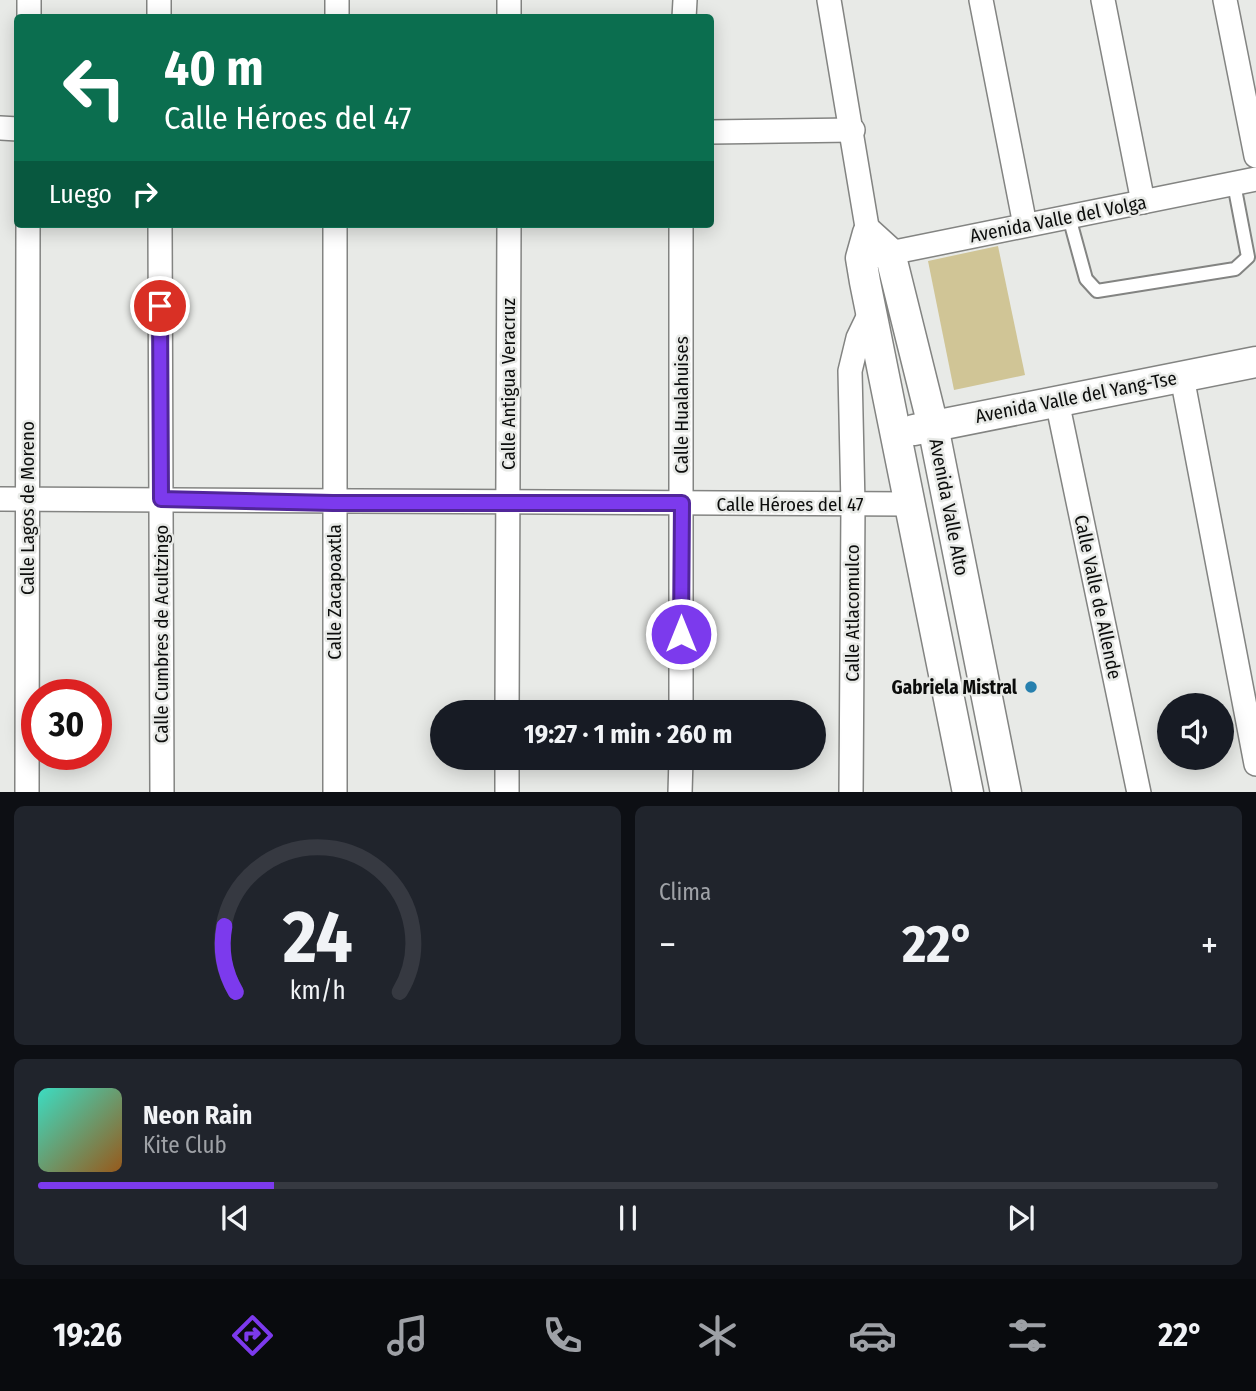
<!DOCTYPE html>
<html lang="es">
<meta charset="utf-8">
<style>
:root{--surface:#171b24;--page:#20242c;--text:#f1f3f6;--muted:#9ea1a6;--line:#363941;--accent:#7c3aed}
body{margin:0;font-family:"Fira Sans Condensed",sans-serif;background:var(--page);color:var(--text);height:100vh;display:flex;flex-direction:column;font-size:26px;white-space:nowrap}
*{box-sizing:border-box;margin:0}
p{font-size:23px;color:var(--muted)}
.icon{flex:none;width:38px;height:38px;fill:none;stroke:currentColor;stroke-width:2;stroke-linecap:round;stroke-linejoin:round}
.map{position:relative;height:792px;overflow:hidden}
.side{display:flex;flex-direction:column;gap:14px;padding:14px;background:#0d0f14;flex:1}
.side>*{flex:none}
.guide{position:absolute;left:14px;top:14px;width:700px;height:214px;border-radius:7px;box-shadow:0 4px 18px #0003;background:#0b6e4f;color:#fff;overflow:hidden}
.tools{position:absolute;left:1157px;top:693px;display:grid;gap:14px}
.tools a{display:grid;place-items:center;width:77px;height:77px;border-radius:50%;background:var(--surface);box-shadow:0 4px 18px #0003;font-size:35px}
.speed{position:absolute;left:21px;top:679px;display:flex;gap:14px;font-size:35px;font-weight:700;text-align:center}
.speed>*{display:grid;place-content:center;width:91px;height:91px;border-radius:50%;background:var(--surface);box-shadow:0 4px 18px #0003;line-height:1}
.speed .limit{border:10px solid #d22;background:#fff;color:#111}
.pin{position:absolute;display:grid;place-items:center;width:60px;height:60px;color:#fff;margin:-30px;border:4px solid #fff;border-radius:50%;box-shadow:0 2px 7px #0007}
.me{position:absolute;width:77px;margin:-38px;rotate:0deg;stroke-linejoin:round;filter:drop-shadow(0 0 5px #0008)}
.turn{display:flex;align-items:center;gap:24px;height:147px;padding:0 35px;font-size:32px}
.turn .icon{width:91px;height:91px;stroke-width:2.5}
.turn b{display:block;font-size:49px;line-height:60px}
.then{display:flex;align-items:center;height:66px;padding:0 35px;background:#0003;gap:14px;font-size:26px}
.big{font-size:52px;font-weight:700;line-height:1.1}
.side .card{flex:1;display:flex;flex-direction:column;justify-content:center;gap:10px;min-width:0;padding:0 24px;border-radius:10px;background:var(--page)}
.side .dial{align-items:center;gap:0}
.dial svg{height:182px;overflow:visible;fill:none;stroke:var(--line);stroke-width:7;stroke-linecap:round;text-anchor:middle}
.dial text{fill:var(--text);stroke:none}
.song{display:flex;align-items:center;gap:21px}
.cover{width:84px;height:84px;border-radius:10px;background:linear-gradient(135deg,hsl(170 70% 55%),hsl(30 70% 35%))}
.played{height:7px;border-radius:4px;background:linear-gradient(90deg,var(--accent) 20%,var(--line) 20%)}
.keys{display:flex;justify-content:space-around;direction:ltr}
.heat{display:flex;justify-content:space-between;align-items:center;font-size:38px;direction:ltr}
.side .tiles{flex:1;display:grid;gap:14px;grid-template-columns:1fr 1fr}
.card:last-child{grid-column:span 2}
.trip{position:absolute;left:430px;top:700px;width:396px;height:70px;border-radius:35px;background:var(--surface);box-shadow:0 4px 18px #0003;font-weight:700;line-height:70px;text-align:center}
.menu{display:flex;height:112px;justify-content:space-around;align-items:center;background:#090b0e;color:var(--muted)}
.menu .icon{width:49px;height:49px}
.menu .active{color:var(--accent)}
.menu b{font-size:32px;color:var(--text)}
.map>svg:first-child{display:block}
.green{fill:#d0c596}
.lines{fill:none;stroke-linecap:round;stroke-linejoin:round}
.service-casing{stroke:#838482;stroke-width:16}
.minor-casing{stroke:#838482;stroke-width:26}
.tertiary-casing{stroke:#838482;stroke-width:33}
.service{stroke:#fff;stroke-width:12}
.minor{stroke:#fff;stroke-width:23}
.tertiary{stroke:#fff;stroke-width:30}
.route-casing{stroke:#51269a;stroke-width:18}
.route{stroke:#7c3aed;stroke-width:12}
.poi-dot{fill:#2780ae;stroke:#e8eae7;stroke-width:2.5}
.labels{text-anchor:middle;dominant-baseline:central;stroke-width:5;stroke-linejoin:round;paint-order:stroke}
.street-label{font-size:19px;fill:#0c0d0c;stroke:#e8eae7}
.poi-label{font-size:19px;font-weight:bold;fill:#0c0d0c;stroke:#e8eae7;text-anchor:end}
</style>
<div class="map">
<svg width="1256" height="793" viewBox="0 0 1256 793">
<rect width="100%" height="100%" fill="#e8eae7"/>
<polygon class="green" points="998,246 1025,375 954,390 928,261"/>
<g class="lines">
<defs>
<polyline id="service" points="1069,217 1086,279 1097,291 1235,269 1248,257 1234,184"/>
<g id="minor">
<polyline points="159,0 159,18"/>
<polyline points="509,0 509,18"/>
<polyline points="829,0 868,233"/>
<polyline points="981,0 1025,225"/>
<polyline points="1103,0 1143,202"/>
<polyline points="1225,0 1256,156"/>
<polyline points="29,18 29,0"/>
<polyline points="337,18 337,0"/>
<polyline points="684,18 685,0"/>
<polyline points="0,128 18,129"/>
<polyline points="710,132 853,130"/>
<polyline points="160,224 162,793"/>
<polyline points="335,224 335,793"/>
<polyline points="875,256 1256,179"/>
<polyline points="1182,377 1256,764"/>
<polyline points="1057,401 1139,793"/>
<polyline points="0,499 908,504"/>
<polyline points="507,712 509,224"/>
<polyline points="681,712 681,224"/>
<polyline points="27,793 28,224"/>
<polyline points="507,793 507,758"/>
<polyline points="680,793 681,758"/>
<polyline points="851,793 853,505 850,371 858,338 871,311"/>
</g>
<g id="tertiary">
<polyline points="914,430 1256,362"/>
<polyline points="968,793 865,282 861,258 868,233 890,253 933,426 1006,793"/>
</g>
</defs>
<use href="#service" class="service-casing"/>
<use href="#minor" class="minor-casing"/>
<use href="#tertiary" class="tertiary-casing"/>
<use href="#service" class="service"/>
<use href="#minor" class="minor"/>
<use href="#tertiary" class="tertiary"/>
</g>
<g class="lines">
<defs>
<polyline id="route" points="160,306 161,499 333,503 682,503 681,634"/>
</defs>
<use href="#route" class="route-casing"/>
<use href="#route" class="route"/>
</g>
<circle class="poi-dot" cx="1031" cy="687" r="7"/>
<g class="labels">
<g class="street-label">
<text transform="translate(1058 219) rotate(-11)">Avenida Valle del Volga</text>
<text transform="translate(508 384) rotate(-90)">Calle Antigua Veracruz</text>
<text transform="translate(1076 397) rotate(-11)">Avenida Valle del Yang-Tse</text>
<text transform="translate(681 405) rotate(-90)">Calle Hualahuises</text>
<text x="790" y="504">Calle Héroes del 47</text>
<text transform="translate(949 507) rotate(79)">Avenida Valle Alto</text>
<text transform="translate(27 508) rotate(-90)">Calle Lagos de Moreno</text>
<text transform="translate(334 592) rotate(-90)">Calle Zacapoaxtla</text>
<text transform="translate(1098 597) rotate(78)">Calle Valle de Allende</text>
<text transform="translate(852 613) rotate(-90)">Calle Atlacomulco</text>
<text transform="translate(161 634) rotate(-90)">Calle Cumbres de Acultzingo</text>
</g>
<g class="poi-label">
<text x="1017" y="687">Gabriela Mistral</text>
</g>
</g>
</svg>
<div class="tools">
<a><svg class="icon" aria-label="sound" viewBox="0 0 24 24"><path d="M4 9h4l5-4v14l-5-4H4zM17 9q2 3 0 6"/></svg></a>
</div>
<div class="speed"><div class="limit">30</div></div>
<div class="pin" style="left:160px;top:306px;background:#d93025"><svg class="icon" aria-label="arrive" viewBox="0 0 24 24"><path d="M6 21V4h12l-3 4 3 4H6"/></svg></div>
<svg class="me" style="left:681px;top:634px" viewBox="-20 -20 40 40"><circle r="17" fill="#7c3aed" stroke="#fff" stroke-width="3"/><path d="M0-11L8 9 0 5-8 9z" fill="#fff"/></svg>
<div class="trip">19:27 · 1 min · 260 m</div>
<div class="guide">
<div class="turn"><svg class="icon" aria-label="left" viewBox="0 0 24 24"><path d="M17 20v-9H6M10 6l-5 5 5 5"/></svg><div><b>40 m</b>Calle Héroes del 47</div></div>
<div class="then">Luego<svg class="icon" aria-label="right" viewBox="0 0 24 24"><path d="M7 20v-9h11M14 6l5 5-5 5"/></svg></div>
</div>
</div>
<section class="side">
<div class="tiles">
<div class="card dial"><svg viewBox="0 0 100 80">
<path d="M14 69A42 42 0 1 1 86 69"/>
<path d="M14 69A42 42 0 0 1 9 40" stroke="#7c3aed"/>
<text x="50" y="56" font-size="32" font-weight="700">24</text>
<text x="50" y="72" font-size="11">km/h</text>
</svg></div>
<div class="card"><p>Clima</p>
<div class="heat"><a>−</a><b class="big">22°</b><a>+</a></div>
</div>
<div class="card">
<div class="song"><i class="cover"></i><div><b>Neon Rain</b><p>Kite Club</p></div></div>
<div class="played"></div>
<div class="keys"><svg class="icon" aria-label="previous" viewBox="0 0 24 24"><path d="M18 5L8 12l10 7zM5 5v14"/></svg><svg class="icon" aria-label="pause" viewBox="0 0 24 24"><path d="M8 5v14M16 5v14"/></svg><svg class="icon" aria-label="next" viewBox="0 0 24 24"><path d="M6 5l10 7-10 7zM19 5v14"/></svg></div>
</div>
</div>
</section>
<nav class="menu">
<b>19:26</b>
<svg class="icon active" aria-label="directions" viewBox="0 0 24 24"><path d="M12 3l9 9-9 9-9-9zM9 14v-3h6M13 9l2 2-2 2"/></svg>
<svg class="icon" aria-label="music" viewBox="0 0 24 24"><path d="M9 18V5l10-2v13"/><circle cx="6" cy="18" r="3"/><circle cx="16" cy="16" r="3"/></svg>
<svg class="icon" aria-label="phone" viewBox="0 0 24 24"><path d="M5 4h4l2 5-3 2q2 4 5 5l2-3 5 2v4C11 20 4 13 5 4z"/></svg>
<svg class="icon" aria-label="climate" viewBox="0 0 24 24"><path d="M12 3v18M4 7l16 10M4 17L20 7"/></svg>
<svg class="icon" aria-label="car" viewBox="0 0 24 24"><path d="M5 17H2v-5l4-1 3-4h7l3 4 3 1v5h-3M9 17h6M6 11h13"/><circle cx="7" cy="17" r="2"/><circle cx="17" cy="17" r="2"/></svg>
<svg class="icon" aria-label="filters" viewBox="0 0 24 24"><path d="M4 7h16M4 17h16"/><circle cx="9" cy="7" r="2"/><circle cx="15" cy="17" r="2"/></svg>
<b>22°</b>
</nav>
